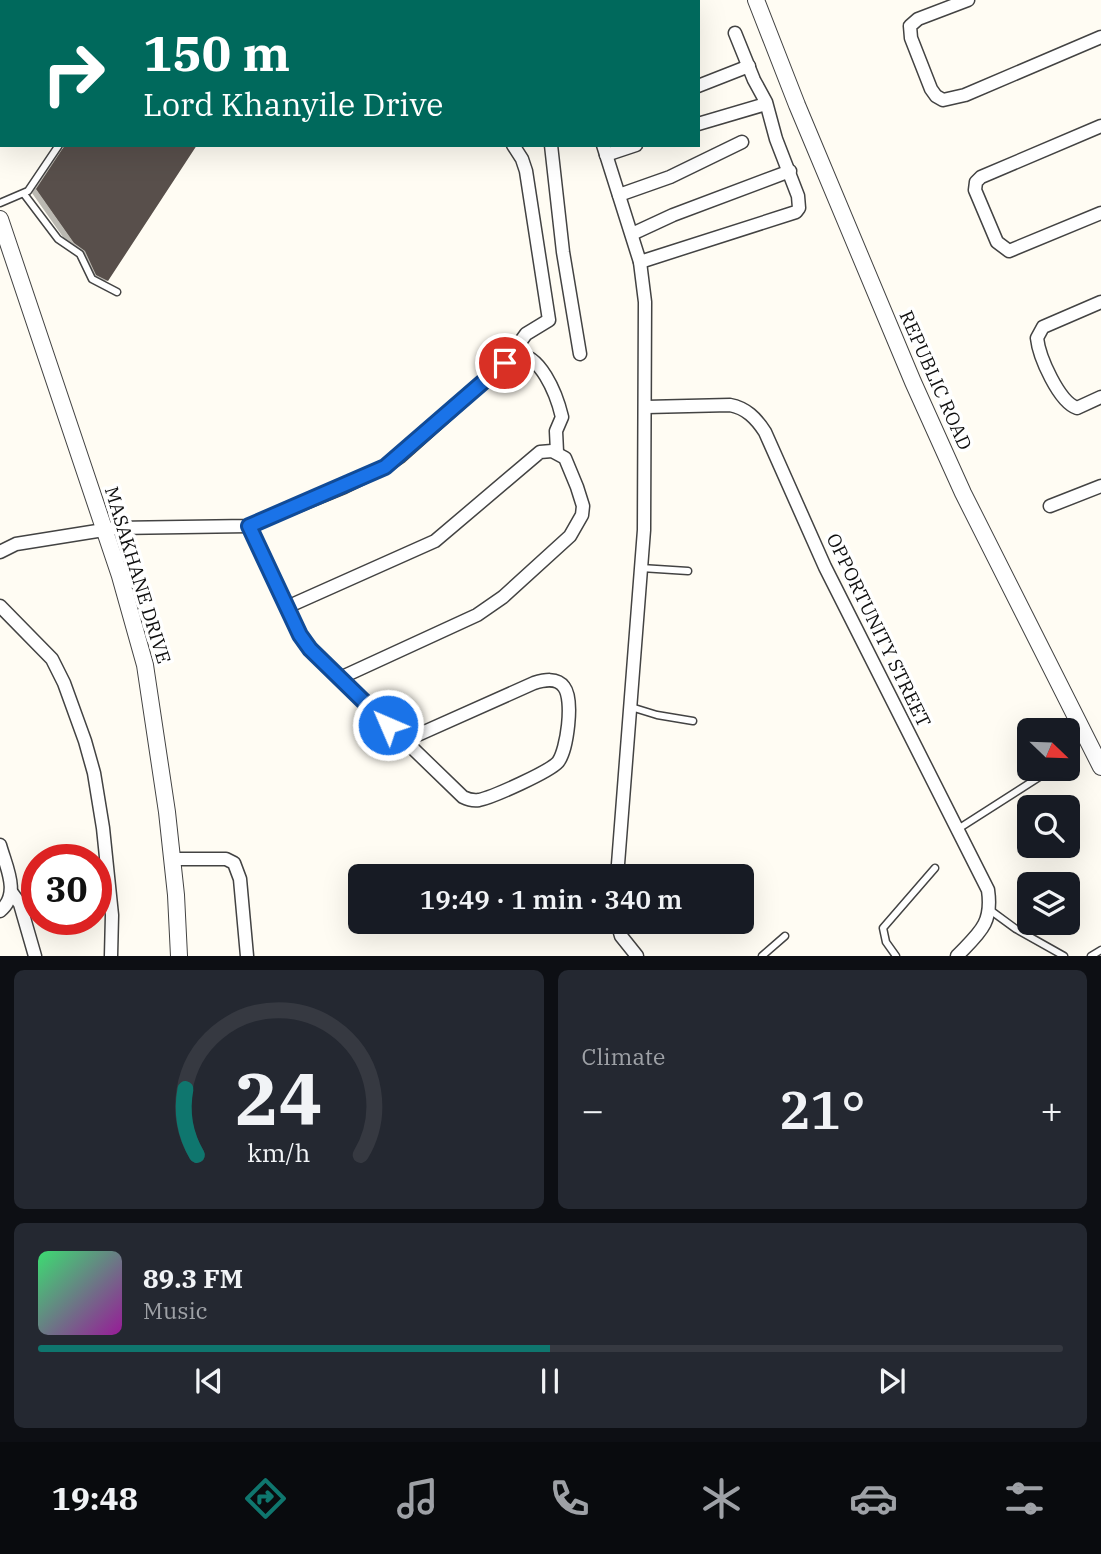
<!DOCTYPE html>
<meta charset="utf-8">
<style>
:root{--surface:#171b24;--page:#242831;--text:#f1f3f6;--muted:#9ea1a6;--line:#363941;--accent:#0f766e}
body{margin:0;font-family:"IBM Plex Serif",serif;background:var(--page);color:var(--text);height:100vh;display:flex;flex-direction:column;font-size:26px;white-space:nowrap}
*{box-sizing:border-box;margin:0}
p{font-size:23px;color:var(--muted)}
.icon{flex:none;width:38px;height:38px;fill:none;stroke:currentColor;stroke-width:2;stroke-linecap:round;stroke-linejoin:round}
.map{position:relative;height:956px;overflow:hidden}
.side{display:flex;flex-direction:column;gap:14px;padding:14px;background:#0d0f14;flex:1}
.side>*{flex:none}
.hud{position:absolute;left:0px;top:0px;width:700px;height:147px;box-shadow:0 7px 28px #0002;background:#00695c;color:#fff;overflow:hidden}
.needle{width:46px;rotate:113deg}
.tools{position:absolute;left:1017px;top:718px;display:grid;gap:14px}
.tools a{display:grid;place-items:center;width:63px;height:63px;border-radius:10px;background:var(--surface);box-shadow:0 7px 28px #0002;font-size:35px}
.speed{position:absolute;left:21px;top:844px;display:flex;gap:14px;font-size:35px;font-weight:700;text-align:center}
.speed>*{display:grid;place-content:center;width:91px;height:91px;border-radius:50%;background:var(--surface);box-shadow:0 7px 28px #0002;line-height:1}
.speed .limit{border:10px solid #d22;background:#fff;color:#111}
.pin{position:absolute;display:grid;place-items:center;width:60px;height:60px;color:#fff;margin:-30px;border:4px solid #fff;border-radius:50%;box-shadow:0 2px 7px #0007}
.me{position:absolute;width:77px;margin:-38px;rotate:315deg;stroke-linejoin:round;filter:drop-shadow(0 0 5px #0008)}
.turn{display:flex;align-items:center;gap:24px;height:147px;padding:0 28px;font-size:32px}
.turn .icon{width:91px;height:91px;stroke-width:2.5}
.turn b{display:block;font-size:49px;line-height:60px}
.big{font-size:52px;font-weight:600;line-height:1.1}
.side .card{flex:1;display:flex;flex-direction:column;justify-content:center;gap:10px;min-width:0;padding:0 24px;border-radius:10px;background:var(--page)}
.side .dial{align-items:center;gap:0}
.dial svg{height:182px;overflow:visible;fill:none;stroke:var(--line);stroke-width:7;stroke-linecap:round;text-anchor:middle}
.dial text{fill:var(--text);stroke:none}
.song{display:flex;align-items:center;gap:21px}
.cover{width:84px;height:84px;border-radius:10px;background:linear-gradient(135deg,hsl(140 70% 55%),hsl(300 70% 35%))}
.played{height:7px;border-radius:4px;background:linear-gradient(90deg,var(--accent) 50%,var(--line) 50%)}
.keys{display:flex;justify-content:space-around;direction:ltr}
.heat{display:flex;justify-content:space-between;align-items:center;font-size:38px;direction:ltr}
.side .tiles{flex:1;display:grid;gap:14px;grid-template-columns:1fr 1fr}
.card:last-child{grid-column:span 2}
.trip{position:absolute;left:348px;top:864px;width:406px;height:70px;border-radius:10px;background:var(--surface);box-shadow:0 7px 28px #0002;font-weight:600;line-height:70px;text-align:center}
.menu{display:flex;height:112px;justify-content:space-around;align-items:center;background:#090b0e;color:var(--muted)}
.menu .icon{width:49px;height:49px}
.menu .selected{color:var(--accent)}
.menu b{font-size:32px;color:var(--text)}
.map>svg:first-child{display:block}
.building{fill:#59504b;filter:url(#shadow)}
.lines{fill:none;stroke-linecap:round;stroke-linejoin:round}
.service-casing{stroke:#434343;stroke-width:9}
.minor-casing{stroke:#434343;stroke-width:15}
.tertiary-casing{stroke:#434343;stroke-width:18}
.service{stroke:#fff;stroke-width:6}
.minor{stroke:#fff;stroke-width:12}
.tertiary{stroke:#fff;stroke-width:16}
.route-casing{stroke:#114b97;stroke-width:18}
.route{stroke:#1a73e8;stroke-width:12}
.labels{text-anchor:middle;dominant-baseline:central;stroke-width:7;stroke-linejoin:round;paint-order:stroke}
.street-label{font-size:19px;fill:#101010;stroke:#fff}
</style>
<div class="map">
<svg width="1101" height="956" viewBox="0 0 1101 956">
<defs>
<filter id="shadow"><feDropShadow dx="-4" dy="4" stdDeviation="0" flood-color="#0004"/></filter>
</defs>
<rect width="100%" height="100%" fill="#fffcf3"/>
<polygon class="building" points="65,145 197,145 108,281 96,275 85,251 74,243 36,189"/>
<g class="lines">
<defs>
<g id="service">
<polyline points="24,194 58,239 80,254 92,279 117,292"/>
<polyline points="0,203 28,191 59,145"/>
<polyline points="641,568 688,571"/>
<polyline points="631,707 657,715 693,721"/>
<polyline points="958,829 1044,774"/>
<polyline points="990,910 1016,929 1064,956"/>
<polyline points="762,956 785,936"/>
<polyline points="896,956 886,942 883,928 935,868"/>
<polyline points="1091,956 1101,950"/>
</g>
<g id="minor">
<polyline points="558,0 558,2"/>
<polyline points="968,0 918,19 910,26 911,38 931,89 936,96 943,100 965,95 1101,37"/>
<polyline points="12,2 12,0"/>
<polyline points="97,2 97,0"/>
<polyline points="181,2 181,0"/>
<polyline points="264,2 264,0"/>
<polyline points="351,2 351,0"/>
<polyline points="434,2 434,0"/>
<polyline points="667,2 671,0"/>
<polyline points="698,86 749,66"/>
<polyline points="0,102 2,101"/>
<polyline points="698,124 766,104"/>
<polyline points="1101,126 981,177 976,182 975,190 997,242 1009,251 1101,213"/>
<polyline points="551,145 563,252 580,354"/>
<polyline points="603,145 640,262 645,302 644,530 617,877"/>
<polyline points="606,155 636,145"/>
<polyline points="619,195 670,177 742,142"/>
<polyline points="632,234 673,215 790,171"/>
<polyline points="640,262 796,212 799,208 798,196 776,139 766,102 754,80 735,33"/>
<path d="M1101,302L1043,327L1037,338C1039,357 1059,402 1077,408L1101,397"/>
<path d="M512,355C540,349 557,396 562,417L556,431L557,452"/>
<path d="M646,407L730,405C746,408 756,418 765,432L825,567L988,890C993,924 979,933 957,956"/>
<polyline points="1050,506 1101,486"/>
<path d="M249,526L300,635L310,649L463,797C469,800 473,801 479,800C493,797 549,772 558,762C567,750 574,700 564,687C557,677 544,680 534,683L404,741"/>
<polyline points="0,552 16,544 116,528 249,526 344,487 385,467 401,456 505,363 526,334 549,320 526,171 522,159 513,145"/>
<polyline points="0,606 52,659 64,683 85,741 94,773 103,828 112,915 111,956"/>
<polyline points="287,607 435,541 540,452 552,451 565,458 577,487 583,506 582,515 570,536 503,597 477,615 340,678"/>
<path d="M0,845C6,867 21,894 0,911"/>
<polyline points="172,859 226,859 234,863 240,879 247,956"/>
<polyline points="12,893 20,904 35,956"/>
<polyline points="617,922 621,936 637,956"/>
</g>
<g id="tertiary">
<polyline points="756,0 797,105 913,382 963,493 1101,767"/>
<polyline points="0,219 120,576 145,665 167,812 176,895 179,956"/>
</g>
</defs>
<use href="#service" class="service-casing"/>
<use href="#minor" class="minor-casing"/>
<use href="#tertiary" class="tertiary-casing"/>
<use href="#service" class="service"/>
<use href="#minor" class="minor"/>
<use href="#tertiary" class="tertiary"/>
</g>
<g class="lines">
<defs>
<polyline id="route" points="388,725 310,649 300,635 249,526 385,467 505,363"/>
</defs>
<use href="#route" class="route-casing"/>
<use href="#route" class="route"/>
</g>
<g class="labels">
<g class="street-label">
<text transform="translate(936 380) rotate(66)">REPUBLIC ROAD</text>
<text transform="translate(138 575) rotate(73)">MASAKHANE DRIVE</text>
<text transform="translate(879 630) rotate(64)">OPPORTUNITY STREET</text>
</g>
</g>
</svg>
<div class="tools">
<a><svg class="needle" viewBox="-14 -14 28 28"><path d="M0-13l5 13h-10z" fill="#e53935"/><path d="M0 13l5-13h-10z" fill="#9ea1a6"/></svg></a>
<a><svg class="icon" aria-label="search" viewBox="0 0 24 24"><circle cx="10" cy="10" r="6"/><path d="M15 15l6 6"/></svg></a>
<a><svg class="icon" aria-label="layers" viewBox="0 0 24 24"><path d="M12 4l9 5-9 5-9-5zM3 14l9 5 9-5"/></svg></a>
</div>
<div class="speed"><div class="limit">30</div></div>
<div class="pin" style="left:505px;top:363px;background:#d93025"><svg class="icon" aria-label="arrive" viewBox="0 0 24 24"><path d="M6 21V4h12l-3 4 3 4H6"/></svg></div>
<svg class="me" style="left:388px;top:725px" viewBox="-20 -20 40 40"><circle r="17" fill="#1a73e8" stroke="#fff" stroke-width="3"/><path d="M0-11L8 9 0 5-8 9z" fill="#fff"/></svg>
<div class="trip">19:49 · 1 min · 340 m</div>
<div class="hud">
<div class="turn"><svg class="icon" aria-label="right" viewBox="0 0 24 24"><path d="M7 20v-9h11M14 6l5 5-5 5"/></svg><div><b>150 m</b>Lord Khanyile Drive</div></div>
</div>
</div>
<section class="side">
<div class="tiles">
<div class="card dial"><svg viewBox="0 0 100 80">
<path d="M14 69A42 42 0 1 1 86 69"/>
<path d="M14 69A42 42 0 0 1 9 40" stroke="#0f766e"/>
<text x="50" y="56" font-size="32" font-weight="700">24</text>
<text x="50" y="72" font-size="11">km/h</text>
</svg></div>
<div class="card"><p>Climate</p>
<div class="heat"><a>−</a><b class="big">21°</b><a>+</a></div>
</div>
<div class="card">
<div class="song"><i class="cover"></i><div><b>89.3 FM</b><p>Music</p></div></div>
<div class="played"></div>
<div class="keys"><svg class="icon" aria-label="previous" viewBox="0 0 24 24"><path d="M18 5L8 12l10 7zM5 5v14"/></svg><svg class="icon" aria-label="pause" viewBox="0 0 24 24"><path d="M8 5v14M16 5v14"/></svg><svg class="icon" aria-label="next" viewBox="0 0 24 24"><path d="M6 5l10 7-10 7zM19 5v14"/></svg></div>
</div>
</div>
</section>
<nav class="menu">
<b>19:48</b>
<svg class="icon selected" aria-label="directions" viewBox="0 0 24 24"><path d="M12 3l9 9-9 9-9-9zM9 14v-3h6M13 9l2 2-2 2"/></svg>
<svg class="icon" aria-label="music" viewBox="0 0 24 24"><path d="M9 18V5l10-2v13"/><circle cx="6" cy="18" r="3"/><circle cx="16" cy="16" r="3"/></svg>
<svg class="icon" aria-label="phone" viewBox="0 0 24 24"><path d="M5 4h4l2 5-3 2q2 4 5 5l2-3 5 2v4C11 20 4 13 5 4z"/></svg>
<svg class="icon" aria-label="climate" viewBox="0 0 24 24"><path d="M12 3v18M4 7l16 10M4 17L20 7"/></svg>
<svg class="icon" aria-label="car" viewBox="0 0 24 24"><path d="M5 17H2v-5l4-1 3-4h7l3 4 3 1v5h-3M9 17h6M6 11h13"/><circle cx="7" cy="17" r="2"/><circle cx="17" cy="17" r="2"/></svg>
<svg class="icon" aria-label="filters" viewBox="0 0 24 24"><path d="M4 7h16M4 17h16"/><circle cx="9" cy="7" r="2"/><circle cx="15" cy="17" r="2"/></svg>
</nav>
